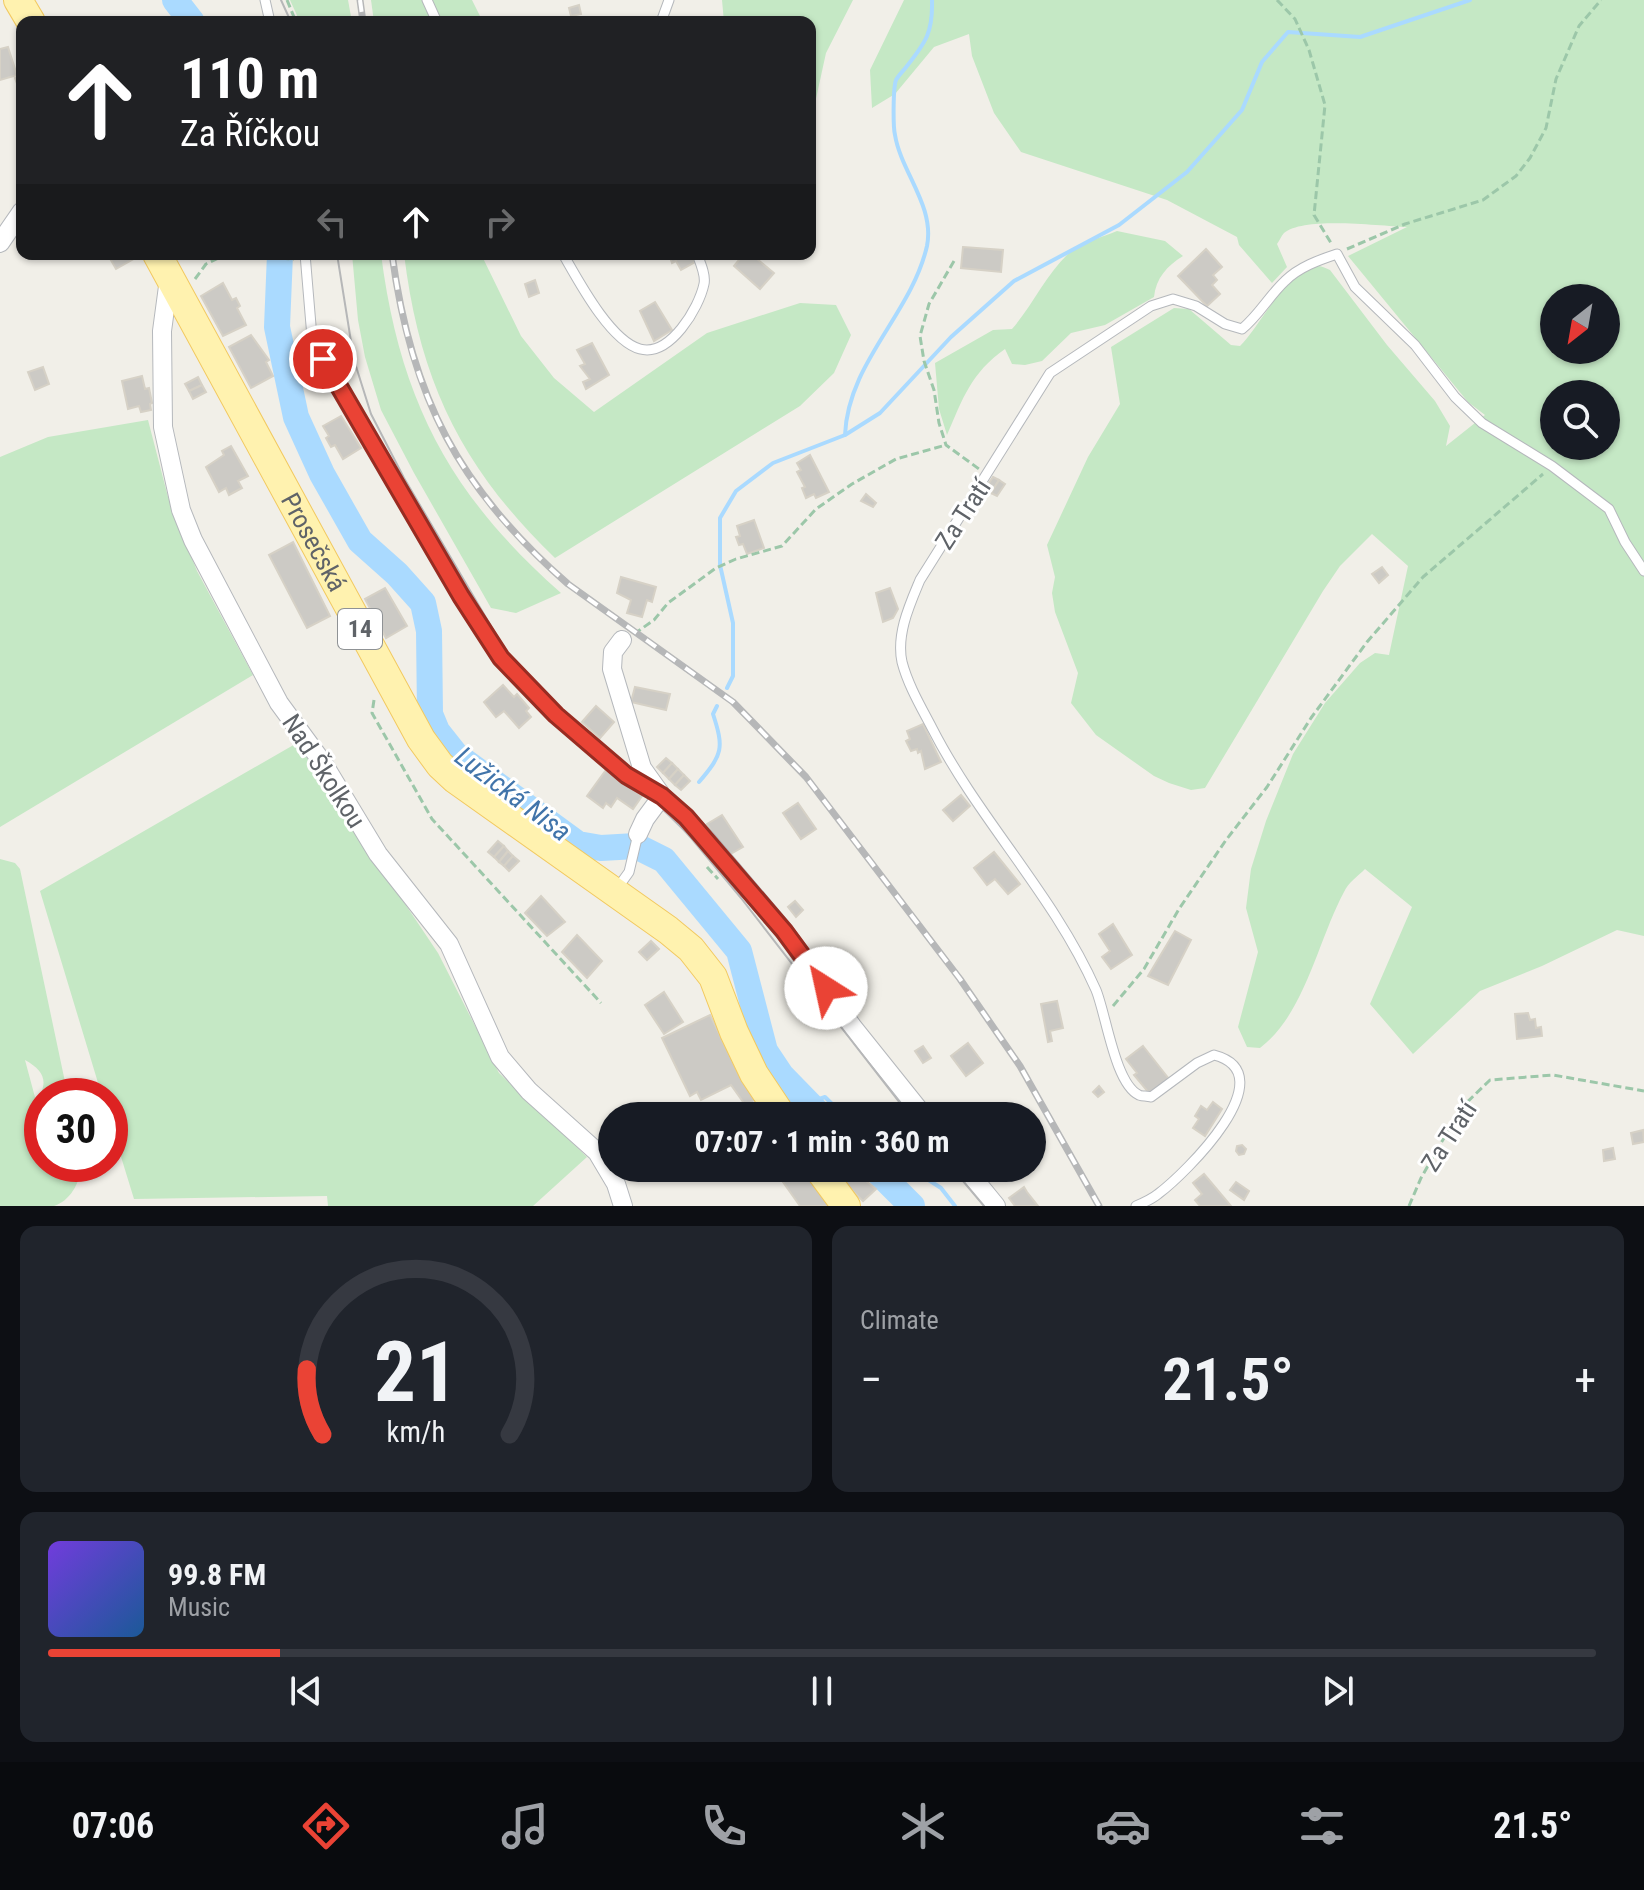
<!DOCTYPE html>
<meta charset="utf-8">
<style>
:root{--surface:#171b24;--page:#20242c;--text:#f1f3f6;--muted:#9ea1a6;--line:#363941;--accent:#ea4335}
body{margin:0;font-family:"Roboto Condensed",sans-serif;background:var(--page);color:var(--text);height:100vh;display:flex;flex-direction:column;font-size:30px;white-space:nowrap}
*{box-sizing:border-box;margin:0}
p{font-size:26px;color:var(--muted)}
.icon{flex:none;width:44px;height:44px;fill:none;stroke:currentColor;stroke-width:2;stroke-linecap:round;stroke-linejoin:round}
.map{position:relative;height:1206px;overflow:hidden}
.sheet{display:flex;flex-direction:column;gap:20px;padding:20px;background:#0d0f14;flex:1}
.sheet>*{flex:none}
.top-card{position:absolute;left:16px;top:16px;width:800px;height:244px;border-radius:16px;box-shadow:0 2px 6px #0004;background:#202124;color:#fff;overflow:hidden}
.needle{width:52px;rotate:211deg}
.fabs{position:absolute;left:1540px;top:284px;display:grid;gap:16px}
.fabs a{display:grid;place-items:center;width:80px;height:80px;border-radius:50%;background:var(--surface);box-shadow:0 2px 6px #0004;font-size:40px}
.speed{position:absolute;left:24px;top:1078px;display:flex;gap:16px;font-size:40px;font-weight:700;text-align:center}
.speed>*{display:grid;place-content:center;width:104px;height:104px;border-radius:50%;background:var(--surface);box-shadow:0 2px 6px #0004;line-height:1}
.speed .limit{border:12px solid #d22;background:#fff;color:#111}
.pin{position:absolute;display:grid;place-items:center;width:68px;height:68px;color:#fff;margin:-34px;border:4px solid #fff;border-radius:50%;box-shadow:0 2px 8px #0007}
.me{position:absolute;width:88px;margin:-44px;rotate:325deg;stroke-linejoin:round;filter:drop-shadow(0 0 6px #0008)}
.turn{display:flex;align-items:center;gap:28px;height:168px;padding:0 32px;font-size:36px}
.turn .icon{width:104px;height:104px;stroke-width:2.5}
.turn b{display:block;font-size:56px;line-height:68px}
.lanes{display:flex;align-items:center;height:76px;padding:0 32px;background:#0003;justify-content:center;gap:40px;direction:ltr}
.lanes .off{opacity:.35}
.big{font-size:60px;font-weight:700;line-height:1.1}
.sheet .card{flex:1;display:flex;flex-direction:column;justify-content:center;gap:12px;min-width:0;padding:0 28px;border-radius:16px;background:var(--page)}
.sheet .dial{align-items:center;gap:0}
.dial svg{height:208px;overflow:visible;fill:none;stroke:var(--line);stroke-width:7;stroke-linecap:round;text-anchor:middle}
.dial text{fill:var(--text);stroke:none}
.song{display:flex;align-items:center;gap:24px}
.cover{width:96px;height:96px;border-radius:12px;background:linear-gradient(135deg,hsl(260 70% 55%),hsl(210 70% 35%))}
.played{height:8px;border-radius:4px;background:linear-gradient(90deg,var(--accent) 15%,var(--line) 15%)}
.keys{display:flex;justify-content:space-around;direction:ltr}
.heat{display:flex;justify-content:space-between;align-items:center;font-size:44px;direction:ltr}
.sheet .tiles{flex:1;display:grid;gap:20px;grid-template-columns:1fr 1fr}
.card:last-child{grid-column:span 2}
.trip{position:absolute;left:598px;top:1102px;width:448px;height:80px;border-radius:40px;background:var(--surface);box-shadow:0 2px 6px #0004;font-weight:700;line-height:80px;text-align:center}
.dock{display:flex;height:128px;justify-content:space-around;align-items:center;background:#090b0e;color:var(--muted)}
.dock .icon{width:56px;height:56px}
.dock .selected{color:var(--accent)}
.dock b{font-size:36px;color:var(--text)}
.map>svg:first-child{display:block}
.green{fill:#c5e8c5;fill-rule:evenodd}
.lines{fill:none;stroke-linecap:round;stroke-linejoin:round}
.stream{stroke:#aadaff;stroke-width:4}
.river{stroke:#aadaff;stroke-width:26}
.building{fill:#cccac5;stroke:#d6d1c6;stroke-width:2}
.service-casing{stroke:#b5b8bc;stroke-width:11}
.minor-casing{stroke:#b5b8bc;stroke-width:20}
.primary-casing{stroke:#f2c960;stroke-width:30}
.path{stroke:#9cc7a9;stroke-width:3;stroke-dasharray:8 4;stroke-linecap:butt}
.service{stroke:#fff;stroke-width:9}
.minor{stroke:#fff;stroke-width:18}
.primary{stroke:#fff2af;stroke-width:28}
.tram{stroke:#b6b7b8;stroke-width:2}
.rail-casing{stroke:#b6b7b8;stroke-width:7}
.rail{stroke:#fff;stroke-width:4;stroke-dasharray:12;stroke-linecap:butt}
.route-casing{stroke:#982c22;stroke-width:20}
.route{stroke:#ea4335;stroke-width:14}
.labels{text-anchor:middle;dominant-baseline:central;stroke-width:6;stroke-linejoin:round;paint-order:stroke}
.shield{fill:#fff;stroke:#8f9295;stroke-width:2}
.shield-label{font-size:24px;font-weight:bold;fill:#5f6368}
.street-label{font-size:26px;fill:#5f6368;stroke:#fff}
.water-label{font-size:28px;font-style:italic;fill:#4174aa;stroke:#fff}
</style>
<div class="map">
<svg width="1644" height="1206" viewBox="0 0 1644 1206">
<rect width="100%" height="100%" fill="#f1efe8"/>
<g class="green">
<polygon points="290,0 348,0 352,22 300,22"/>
<polygon points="371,0 472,0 483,22 374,22"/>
<polygon points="722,0 853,0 826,53 810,126 810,22 724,22"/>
<path d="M904,0H1644V936L1617,930L1542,966L1480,991L1413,1054L1370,1004L1412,907L1365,869C1358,876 1348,883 1344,892C1318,940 1305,1014 1260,1048L1247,1047L1238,1027L1258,952L1246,908L1251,869L1266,821L1293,754L1325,703L1360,663L1375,653L1389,655L1408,566L1372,534L1340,566L1323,591L1205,788L1191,790L1169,783L1154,776L1096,735L1071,703L1078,673L1055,612L1052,593L1055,577L1047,545L1088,457L1120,404L1111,347L1174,308L1189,309L1231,345L1240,346C1259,328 1289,266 1317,266C1322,266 1325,268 1330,270L1387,345L1435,401L1450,426L1446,446L1485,415L1468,402L1348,256L1407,227C1380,226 1304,216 1284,233C1281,236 1280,240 1277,244L1287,267L1272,283L1239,245L1237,237L1167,200L1021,152L994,113L972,56L969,34L934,47L895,94L872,108L870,70ZM1554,298H1606V350H1554ZM1554,394H1606V446H1554Z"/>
<path d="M1117,231L1165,241L1183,256C1167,266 1156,278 1154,297L1105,325L1071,333L1042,361L1025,365L1012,364L1005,349C971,373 963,398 947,435L939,409L935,363L993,330L1012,329C1033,305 1046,274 1070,252C1081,242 1103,237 1117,231Z"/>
<path d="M352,254H381C400,401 450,495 561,593L516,613L491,608L414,473L381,410L365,357L358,320Z"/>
<path d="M404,254H481L521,336L554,378L594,412L707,333L800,303L836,305L851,335L834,373L800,406L555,558C462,468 420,383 404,254Z"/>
<polygon points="148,420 168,497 197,571 253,675 0,827 0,457 48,437"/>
<polygon points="297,743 438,953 499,1073 587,1157 533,1206 328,1206 327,1196 134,1199 110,1121 110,1096 102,1096 40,891"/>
<path d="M0,859L15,863L20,869L68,1096H42V1164H80C82,1180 71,1201 54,1206C38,1206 16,1206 0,1206ZM25,1060C45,1071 49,1083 36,1101Z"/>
</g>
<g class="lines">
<g class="stream">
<polyline points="845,435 880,413 951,337 1014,281 1119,225 1187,172 1242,110 1262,62 1288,32 1360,37 1470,0"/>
<path d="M727,688L733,676V623L720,565V518L736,491L773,463L845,435C848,362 911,315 927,246C935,206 901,172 895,135C893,127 893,88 896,80C898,76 904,70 907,66C926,42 933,32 932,0"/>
<path d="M699,782C723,754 724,748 713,714L717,706"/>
<polyline points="808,1103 825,1097 844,1116"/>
<polyline points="910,1168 941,1188 955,1206"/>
</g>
<g class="river">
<polyline points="175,0 192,22"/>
<polyline points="280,254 277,327 296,417 322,474 360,541 397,574 423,603 429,631 430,714 437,731 456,755 578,844 601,848 636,846 664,860 739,951 765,1051 781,1075 821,1116"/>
<polyline points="874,1168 912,1206"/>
</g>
</g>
<g class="building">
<polygon points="579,5 581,14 571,16 569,8"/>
<polygon points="8,47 17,75 0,80 0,49"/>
<polygon points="22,75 22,91 20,92 15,78"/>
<polygon points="18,101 22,101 22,134 20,134"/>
<polygon points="963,247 1003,250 1001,272 961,268"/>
<polygon points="1206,249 1222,267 1213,275 1217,280 1212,285 1220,294 1207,306 1178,276"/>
<polygon points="104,254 136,254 137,257 116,269 108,255 105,257"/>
<polygon points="672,254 691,254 695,262 681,270 676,261 672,263 670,257"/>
<polygon points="744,254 751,254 774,273 760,289 734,266"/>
<polygon points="535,280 539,293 529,297 525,284"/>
<polygon points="223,283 232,300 236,298 240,306 237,308 246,325 223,336 201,296"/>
<polygon points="655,302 672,330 654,341 640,311"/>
<polygon points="251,335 269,360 266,362 273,376 251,388 229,347"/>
<polygon points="592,343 609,375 586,389 583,382 590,379 580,366 585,364 577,350"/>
<polygon points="43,367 49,384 35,390 28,372"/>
<polygon points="142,376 145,389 149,388 152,403 150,404 151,410 141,412 139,406 128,409 122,381"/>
<polygon points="198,377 202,385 189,391 185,384"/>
<polygon points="202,385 206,392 193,399 189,391"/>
<polygon points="341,416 361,448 343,459 335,445 331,447 326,438 329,436 323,426"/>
<polygon points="231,446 248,476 238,481 242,488 229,495 226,488 219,492 206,467 224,455 222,451"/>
<polygon points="810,455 829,492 816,498 814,494 806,498 802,488 805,487 797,472 801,470 797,463"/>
<polygon points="993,477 999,480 991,493 985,489"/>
<polygon points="999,480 1005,484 997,496 991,493"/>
<polygon points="866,494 876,503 873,507 861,501"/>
<polygon points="754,520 764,548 747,554 743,544 739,545 736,537 740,536 737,526"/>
<polygon points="293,542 330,616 307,628 269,555"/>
<polygon points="1382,567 1388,575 1379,583 1372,574"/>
<polygon points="621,577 656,587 652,602 647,600 642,617 627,613 631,600 617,593"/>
<polygon points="385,588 407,626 386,638 365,599"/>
<polygon points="890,588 898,609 893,618 883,622 876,593"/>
<polygon points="503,685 514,697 517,694 529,708 526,711 531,717 519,728 504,711 496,717 484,702"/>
<polygon points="635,687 670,694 666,710 631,702"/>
<polygon points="596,706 614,722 600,738 582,722"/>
<polygon points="923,724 941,762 925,769 921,751 918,753 917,749 911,751 906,741 910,739 907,731"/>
<polygon points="666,758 672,763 663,773 657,767"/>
<polygon points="672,763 678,769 669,779 663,773"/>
<polygon points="678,769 684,775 675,785 669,779"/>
<polygon points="606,770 642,796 633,809 617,798 611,807 606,803 603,808 587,796"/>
<polygon points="684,775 690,781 681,790 675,785"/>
<polygon points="961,795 970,806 953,821 943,810"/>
<polygon points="798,803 816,829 801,839 783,813"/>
<polygon points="722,815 743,847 727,856 707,824"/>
<polygon points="498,841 504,846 494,857 488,852"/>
<polygon points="504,846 508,851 499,862 494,857"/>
<polygon points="508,851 513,856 504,866 499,862"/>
<polygon points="994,852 1020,884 1008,894 995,879 987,885 974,868"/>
<polygon points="513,856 519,861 509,871 504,866"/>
<polygon points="541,896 565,922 547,936 525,913"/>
<polygon points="795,901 803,910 796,917 788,907"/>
<polygon points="1113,924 1132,955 1111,969 1102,957 1110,951 1099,934"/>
<polygon points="1175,931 1191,940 1168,985 1148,976"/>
<polygon points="577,935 602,961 587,978 562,952"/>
<polygon points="651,941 659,949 647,960 639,952"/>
<polygon points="664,992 683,1022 664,1034 645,1005"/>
<polygon points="1057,1001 1063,1028 1050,1031 1052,1041 1048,1042 1041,1004"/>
<polygon points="1528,1013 1530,1020 1535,1019 1536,1028 1541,1027 1542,1036 1517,1039 1515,1014"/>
<polygon points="710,1015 742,1081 755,1099 746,1106 731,1085 701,1100 697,1092 690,1096 662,1038"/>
<polygon points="968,1043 983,1063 966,1076 951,1056"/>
<polygon points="923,1046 931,1058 923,1063 915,1051"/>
<polygon points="1143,1046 1169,1079 1149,1093 1134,1075 1137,1073 1126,1059"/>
<polygon points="1099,1086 1104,1092 1098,1097 1093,1092"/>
<polygon points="1213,1102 1222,1109 1205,1136 1193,1128 1199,1119 1195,1116 1201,1106 1207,1110"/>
<polygon points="1643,1130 1644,1142 1633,1144 1631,1133"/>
<polygon points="1242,1145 1246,1149 1244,1154 1239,1155 1236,1151 1237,1146"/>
<polygon points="1613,1148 1615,1159 1604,1161 1603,1150"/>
<polygon points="764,1168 805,1168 833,1206 800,1206 773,1168 768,1173"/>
<polygon points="850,1168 876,1189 863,1201 840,1178"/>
<polygon points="1204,1174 1231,1206 1200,1206 1195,1200 1202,1194 1193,1183"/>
<polygon points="1236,1182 1249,1191 1244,1200 1230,1190"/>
<polygon points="1024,1187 1027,1192 1038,1206 1015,1206 1009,1198"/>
</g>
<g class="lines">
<defs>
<g id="service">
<polyline points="265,0 270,22"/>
<polyline points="427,0 437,22"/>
<polyline points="661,22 669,0"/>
<polyline points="305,254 312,337 333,381 461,596 501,658 556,715 626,775 654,792"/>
<path d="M563,254C578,280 610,341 640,349C670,357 699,308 704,284C706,275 700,262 697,254"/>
<polyline points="616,890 629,872 638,834"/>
<path d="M1136,1206C1143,1203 1152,1199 1158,1194C1185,1174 1287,1074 1214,1055L1197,1063L1151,1097C1148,1096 1140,1096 1139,1095C1115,1084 1106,1014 1096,990C1054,895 979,820 932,728C921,707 908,685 902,662C896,634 910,604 920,580L1050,373L1151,306L1173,299L1196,306L1225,324L1242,329C1259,315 1269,296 1285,281C1299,267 1319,260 1337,254L1355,287L1415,345L1455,397L1482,423L1552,466L1609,509L1625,542L1644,571"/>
</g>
<g id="minor">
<polyline points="0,243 22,211"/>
<polyline points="169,279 162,331 163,427 181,510 193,540 279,703 323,763 378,854 449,944 500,1057 529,1091 597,1152 616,1184 623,1206"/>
<polyline points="622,640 613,652 612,669 642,768 662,796 706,839 784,931 852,1026 924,1116"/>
<polyline points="638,834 645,819 662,796"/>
<polyline points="965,1168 996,1206"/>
</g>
<g id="primary">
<polyline points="18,0 31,22"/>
<path id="s1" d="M157,254L421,739L440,765L455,779L668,930L691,949L713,977L734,1032L754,1074L782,1116"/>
<polyline points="818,1168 846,1206"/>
</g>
</defs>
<use href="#service" class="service-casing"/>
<use href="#minor" class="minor-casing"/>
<use href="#primary" class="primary-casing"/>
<g class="path">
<polyline points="287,0 296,22"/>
<polyline points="1277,0 1295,19 1309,50 1325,105 1314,215 1331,243"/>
<polyline points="1347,249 1405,224 1483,200 1516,176 1530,158 1546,128 1556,79 1579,26 1601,0"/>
<polyline points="954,261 929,304 920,336 924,361 934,390 939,423 946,445 979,469"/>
<polyline points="195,279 206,264 225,255 294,259"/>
<polyline points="634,634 654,620 668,603 716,568 736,559 782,546 816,509 852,484 896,459 946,445"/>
<polyline points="374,700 372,713 432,819 601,1003"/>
<polyline points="707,867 718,879"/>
<polyline points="1113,1006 1144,969 1179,909 1226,840 1267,787 1311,718 1367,642 1423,577 1543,474"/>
<polyline points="1409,1206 1421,1178 1461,1108 1490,1080 1553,1075 1644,1091"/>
</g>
<use href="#service" class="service"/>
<use href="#minor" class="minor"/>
<use href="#primary" class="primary"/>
<g class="tram">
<polyline points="281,0 291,22"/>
<polyline points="337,254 354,360 371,414 404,478 505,650 551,703 659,802 692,839 741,898 910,1116"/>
<polyline points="952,1168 984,1206"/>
</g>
<defs>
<g id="rail">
<polyline points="360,0 363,22"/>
<path d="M392,254C411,397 459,489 568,584L733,702L806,777L960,979L1020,1066L1099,1206"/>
</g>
</defs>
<use href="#rail" class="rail-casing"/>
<use href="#rail" class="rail"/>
</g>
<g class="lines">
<defs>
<polyline id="route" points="323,359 461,596 501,658 556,715 626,775 662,796 686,817 784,931 826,988"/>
</defs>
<use href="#route" class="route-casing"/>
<use href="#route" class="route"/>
</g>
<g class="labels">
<rect class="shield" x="338" y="609" width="44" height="40" rx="6"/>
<g class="shield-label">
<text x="360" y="629">14</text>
</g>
<g class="street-label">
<text transform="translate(963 514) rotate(-57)">Za Tratí</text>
<text stroke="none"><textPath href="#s1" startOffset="328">Prosečská</textPath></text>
<text transform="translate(324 771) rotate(57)">Nad Školkou</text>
<text transform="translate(1449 1136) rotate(-57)">Za Tratí</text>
</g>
<g class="water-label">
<text transform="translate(513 794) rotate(37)">Lužická Nisa</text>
</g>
</g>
</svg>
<div class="fabs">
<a><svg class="needle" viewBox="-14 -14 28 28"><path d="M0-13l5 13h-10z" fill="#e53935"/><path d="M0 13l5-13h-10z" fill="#9ea1a6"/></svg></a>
<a><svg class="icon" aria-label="search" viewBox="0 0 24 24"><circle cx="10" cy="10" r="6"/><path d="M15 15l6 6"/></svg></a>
</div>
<div class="speed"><div class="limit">30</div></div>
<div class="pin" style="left:323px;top:359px;background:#d93025"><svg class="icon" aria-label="arrive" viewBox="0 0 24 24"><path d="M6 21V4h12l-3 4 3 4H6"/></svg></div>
<svg class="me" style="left:826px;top:988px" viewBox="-20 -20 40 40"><circle r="19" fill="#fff"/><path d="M0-13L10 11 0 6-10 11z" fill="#ea4335"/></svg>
<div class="trip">07:07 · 1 min · 360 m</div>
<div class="top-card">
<div class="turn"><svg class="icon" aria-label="ahead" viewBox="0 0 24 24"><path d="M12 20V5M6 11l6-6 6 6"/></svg><div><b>110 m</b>Za Říčkou</div></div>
<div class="lanes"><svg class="icon off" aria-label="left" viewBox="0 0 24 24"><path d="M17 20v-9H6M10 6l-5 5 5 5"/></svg><svg class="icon" aria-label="ahead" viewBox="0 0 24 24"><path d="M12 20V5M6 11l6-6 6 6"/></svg><svg class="icon off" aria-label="right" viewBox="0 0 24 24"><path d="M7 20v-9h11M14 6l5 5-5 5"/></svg></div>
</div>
</div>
<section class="sheet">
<div class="tiles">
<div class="card dial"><svg viewBox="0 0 100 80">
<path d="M14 69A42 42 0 1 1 86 69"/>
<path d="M14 69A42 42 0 0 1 8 44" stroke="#ea4335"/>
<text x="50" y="56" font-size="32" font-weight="700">21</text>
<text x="50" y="72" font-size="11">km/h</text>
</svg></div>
<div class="card"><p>Climate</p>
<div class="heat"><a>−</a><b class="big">21.5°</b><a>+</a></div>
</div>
<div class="card">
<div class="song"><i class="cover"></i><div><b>99.8 FM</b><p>Music</p></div></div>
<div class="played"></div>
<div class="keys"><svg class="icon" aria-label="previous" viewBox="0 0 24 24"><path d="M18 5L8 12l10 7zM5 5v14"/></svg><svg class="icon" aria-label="pause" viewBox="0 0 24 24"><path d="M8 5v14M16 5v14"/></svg><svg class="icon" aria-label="next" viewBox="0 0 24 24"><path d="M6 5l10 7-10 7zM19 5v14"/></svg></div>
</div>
</div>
</section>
<nav class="dock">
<b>07:06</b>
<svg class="icon selected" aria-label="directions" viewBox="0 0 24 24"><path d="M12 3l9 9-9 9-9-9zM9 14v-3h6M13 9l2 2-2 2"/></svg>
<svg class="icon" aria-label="music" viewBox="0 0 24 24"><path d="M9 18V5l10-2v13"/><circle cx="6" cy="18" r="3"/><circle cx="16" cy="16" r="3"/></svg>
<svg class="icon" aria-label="phone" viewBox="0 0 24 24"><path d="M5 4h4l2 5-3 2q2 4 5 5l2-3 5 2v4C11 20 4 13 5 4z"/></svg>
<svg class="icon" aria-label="climate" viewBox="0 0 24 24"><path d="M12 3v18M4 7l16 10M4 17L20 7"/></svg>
<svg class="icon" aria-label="car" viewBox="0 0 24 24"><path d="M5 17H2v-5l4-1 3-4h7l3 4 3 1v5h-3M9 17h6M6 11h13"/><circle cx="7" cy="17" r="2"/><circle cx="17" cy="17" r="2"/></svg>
<svg class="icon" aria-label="filters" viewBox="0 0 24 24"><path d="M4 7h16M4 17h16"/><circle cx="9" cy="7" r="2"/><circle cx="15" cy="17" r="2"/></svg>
<b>21.5°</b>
</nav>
